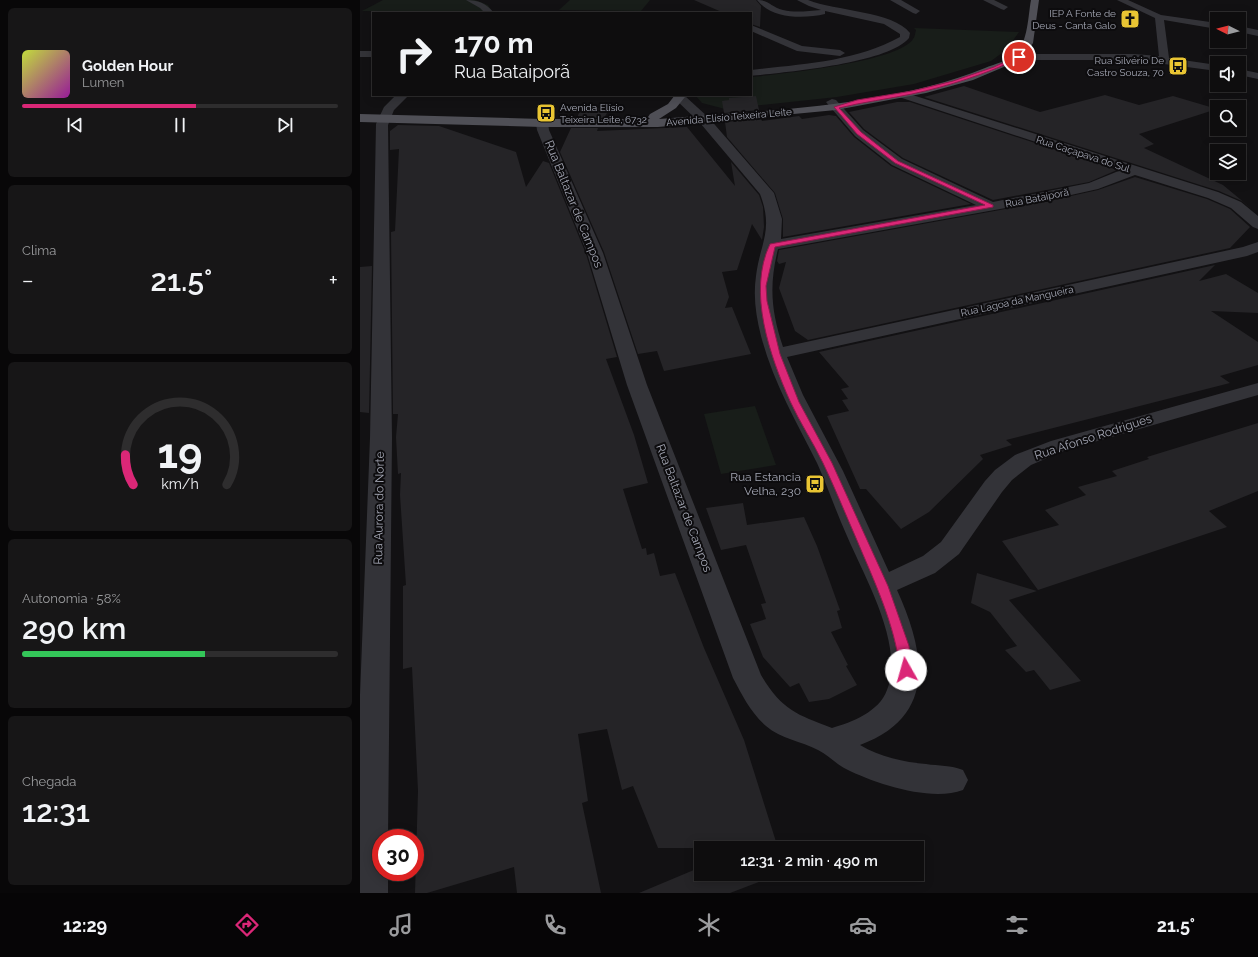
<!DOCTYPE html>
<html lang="pt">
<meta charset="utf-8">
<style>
:root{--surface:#0e0d0e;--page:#171617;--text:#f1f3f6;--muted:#9b9c9e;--line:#2e2d2e;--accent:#db2777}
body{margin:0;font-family:Raleway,sans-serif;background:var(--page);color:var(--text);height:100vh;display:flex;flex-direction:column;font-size:15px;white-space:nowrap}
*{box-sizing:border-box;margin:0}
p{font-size:13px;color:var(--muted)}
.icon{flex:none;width:22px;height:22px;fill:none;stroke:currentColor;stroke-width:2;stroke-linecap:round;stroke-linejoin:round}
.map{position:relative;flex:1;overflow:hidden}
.details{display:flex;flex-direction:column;gap:8px;padding:8px;background:#080708;width:360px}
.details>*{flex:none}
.top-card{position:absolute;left:12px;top:12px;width:380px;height:84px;border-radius:0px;box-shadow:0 2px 10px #0003,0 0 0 1px var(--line);background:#0e0d0e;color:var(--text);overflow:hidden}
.needle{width:26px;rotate:276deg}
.buttons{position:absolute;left:850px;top:12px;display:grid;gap:8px}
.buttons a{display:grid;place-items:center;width:36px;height:36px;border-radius:0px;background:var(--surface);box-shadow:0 2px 10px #0003,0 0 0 1px var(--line);font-size:20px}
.speed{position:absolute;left:12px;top:829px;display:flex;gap:8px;font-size:20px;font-weight:700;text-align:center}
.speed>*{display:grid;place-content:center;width:52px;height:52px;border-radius:50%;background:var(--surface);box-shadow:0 2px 10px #0003,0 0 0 1px var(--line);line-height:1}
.speed .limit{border:6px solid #d22;background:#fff;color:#111}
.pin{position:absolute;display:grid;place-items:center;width:34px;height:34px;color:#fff;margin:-17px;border:2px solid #fff;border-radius:50%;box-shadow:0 1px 4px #0007}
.me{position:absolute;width:44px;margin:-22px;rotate:353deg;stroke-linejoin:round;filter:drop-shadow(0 0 3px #0008)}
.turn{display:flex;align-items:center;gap:14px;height:84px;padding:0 16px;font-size:18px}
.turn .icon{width:52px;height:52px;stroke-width:2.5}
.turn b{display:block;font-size:28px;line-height:34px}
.big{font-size:30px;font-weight:600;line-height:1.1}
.details .widget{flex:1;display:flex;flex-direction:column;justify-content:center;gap:6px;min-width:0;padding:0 14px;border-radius:6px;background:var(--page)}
.details .dial{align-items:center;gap:0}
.dial svg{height:104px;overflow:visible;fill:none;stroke:var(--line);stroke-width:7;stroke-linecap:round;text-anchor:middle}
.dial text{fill:var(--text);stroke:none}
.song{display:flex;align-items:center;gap:12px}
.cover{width:48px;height:48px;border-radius:6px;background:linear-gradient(135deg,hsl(70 70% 55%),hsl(300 70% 35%))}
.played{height:4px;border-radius:2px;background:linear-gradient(90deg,var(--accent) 55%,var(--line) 55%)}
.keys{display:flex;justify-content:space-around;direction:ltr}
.heat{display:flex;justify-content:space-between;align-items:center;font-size:22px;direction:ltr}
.charge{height:6px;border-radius:3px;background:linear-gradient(90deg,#34c759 58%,var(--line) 0)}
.trip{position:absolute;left:334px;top:841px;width:230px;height:40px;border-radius:0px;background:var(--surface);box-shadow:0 2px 10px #0003,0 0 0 1px var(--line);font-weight:600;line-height:40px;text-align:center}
.tab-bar{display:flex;height:64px;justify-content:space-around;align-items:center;background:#060506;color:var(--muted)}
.tab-bar .icon{width:28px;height:28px}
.tab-bar .current{color:var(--accent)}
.tab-bar b{font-size:18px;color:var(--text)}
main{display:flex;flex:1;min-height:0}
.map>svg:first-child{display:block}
.green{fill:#181d19}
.building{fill:#252427}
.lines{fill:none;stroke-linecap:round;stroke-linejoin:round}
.minor{fill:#333338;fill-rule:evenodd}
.major{fill:#4f4f56;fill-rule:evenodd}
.route{fill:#db2777;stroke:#8e194d}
.labels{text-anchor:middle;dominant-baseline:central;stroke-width:4;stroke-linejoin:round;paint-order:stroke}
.far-poi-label{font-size:10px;fill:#a3a6b3;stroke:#0d0c0e;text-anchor:end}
.far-street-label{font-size:10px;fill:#a3a6b3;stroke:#0d0c0e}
.street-label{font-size:12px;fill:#a3a6b3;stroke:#0d0c0e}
.poi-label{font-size:12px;fill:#a3a6b3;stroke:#0d0c0e;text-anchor:end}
</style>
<main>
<section class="details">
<div class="widget">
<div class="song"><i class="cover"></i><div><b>Golden Hour</b><p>Lumen</p></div></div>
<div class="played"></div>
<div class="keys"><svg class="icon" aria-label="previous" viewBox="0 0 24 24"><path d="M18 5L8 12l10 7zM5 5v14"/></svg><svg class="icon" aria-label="pause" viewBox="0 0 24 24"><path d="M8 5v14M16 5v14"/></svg><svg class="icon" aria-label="next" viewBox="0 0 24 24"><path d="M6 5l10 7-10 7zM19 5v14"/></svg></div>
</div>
<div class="widget"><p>Clima</p>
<div class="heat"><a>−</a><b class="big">21.5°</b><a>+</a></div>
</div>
<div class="widget dial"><svg viewBox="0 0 100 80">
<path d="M14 69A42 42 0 1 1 86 69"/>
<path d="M14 69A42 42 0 0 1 8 46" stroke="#db2777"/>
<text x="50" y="56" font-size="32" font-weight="700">19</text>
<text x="50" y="72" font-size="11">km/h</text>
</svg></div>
<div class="widget"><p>Autonomia · 58%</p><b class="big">290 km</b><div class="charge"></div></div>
<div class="widget"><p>Chegada</p><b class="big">12:31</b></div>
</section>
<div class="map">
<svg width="898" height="893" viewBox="0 0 898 893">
<rect width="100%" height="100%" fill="#121113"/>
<g class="green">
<polygon points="23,0 115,0 128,5 133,13 2,11"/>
<polygon points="210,0 290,0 281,11 199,10"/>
<path d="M554,28L659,32L646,50L631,61L554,84L477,97L365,109L342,103L335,95H391V77C420,74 539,62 553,39C555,37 555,33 556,30Z"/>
<polygon points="395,406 416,465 361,474 344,414"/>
</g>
<g class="building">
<polygon points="334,0 396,0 401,6 400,27 391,24 391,13 364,13"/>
<polygon points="604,86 680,112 745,95 779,105 813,96 857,109 779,134 794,144 784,148 863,185 898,214 882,201 859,191 564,97"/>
<polygon points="396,96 399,110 364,113 362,101 369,100 369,98"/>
<polygon points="537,102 550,102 757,170 729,182 633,200 543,158 504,129 489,112"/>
<polygon points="221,108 250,108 244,118 217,118"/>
<polygon points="469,115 476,116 494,137 531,166 611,204 423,237 423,219 415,193 367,137 365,122 401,119 402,121 439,116 442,119"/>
<polygon points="38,125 79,126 156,152 166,187 183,161 189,163 226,254 257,357 246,359 274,435 288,483 263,489 282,549 286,548 287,555 294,553 300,576 315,573 344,648 384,740 418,848 298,848 273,786 262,790 247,729 218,734 228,801 222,803 241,893 157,893 154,867 67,893 55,893 58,791 52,667 43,669 43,586 46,585 40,495 41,473 38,474 36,437 38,414 33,414 31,232 35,231 39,149 30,150 30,131"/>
<polygon points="327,127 375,186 371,162 399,195 403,207 404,227 402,240 392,224 377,270 362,272 369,297 365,308 372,307 391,354 304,371 297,351 278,354 244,252 200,152 211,128 238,128 237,131"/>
<polygon points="775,177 847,199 870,209 890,227 870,248 448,340 435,331 419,288 426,262 419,264 417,261 419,250 684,202 738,190"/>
<polygon points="855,265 839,281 866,274 898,293 898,313 851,311 898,342 898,365 860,376 870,383 646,440 652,445 620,455 623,459 569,512 541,529 506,489 500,489 467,416 489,411 482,400 488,399 481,389 489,387 459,352"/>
<polygon points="12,266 9,413 0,412 0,267"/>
<polygon points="898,423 898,491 849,511 867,527 678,590 642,541 699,525 685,510 726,495 718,487 757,476 752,471 789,459 787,457"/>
<polygon points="383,503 387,525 444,517 457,546 480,610 477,611 482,628 471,632 488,665 486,666 497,685 469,699 449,702 439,683 430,687 403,657 390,624 406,619 401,604 406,603 386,545 361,550 346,508"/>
<polygon points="617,573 677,591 649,600 721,681 690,690 674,670 666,672 645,650 657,646 630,612 611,603"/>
<polygon points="341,867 341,874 420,874 370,893 279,893"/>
</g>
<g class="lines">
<g class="minor">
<path d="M106,0C118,0 126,3 134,13H125L120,8Z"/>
<path d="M397,0C409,0 411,7 423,10C435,13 448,11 461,10L449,6L437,0H448C475,11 533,11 550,33L549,38C527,64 425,72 391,76V70C441,64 495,62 540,37V34L524,24L465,11V14C443,19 412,19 397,0Z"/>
<polygon points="530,0 541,0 560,11 556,14 553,13"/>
<polygon points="623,0 634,0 648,7 644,10 641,9"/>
<polygon points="757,0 768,0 801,15 857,23 857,29 804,20 809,58 857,65 857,71 774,60 659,60 654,57 659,54 774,54 799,56 795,18"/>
<polygon points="391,25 442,46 480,50 485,53 480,56 437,51 391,31"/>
<polygon points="879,26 898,30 898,36 879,32"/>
<rect x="0" y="51" width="13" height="6"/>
<polygon points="879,69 898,73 898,79 879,75"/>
<path d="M543,92L858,192L881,202L898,216V229L893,227L871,208L848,198L775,175L738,189L684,201L418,249C409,285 411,311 423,347L883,247L898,242V252L887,256L427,357L443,395L483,471L529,572L563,556L581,542L625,481L635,470L655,455L691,441L898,383V395L706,450L671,465L652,480L642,492L599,554L575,573L537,590C565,652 578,716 500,745C520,757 544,762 566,764C579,766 591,765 603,770L608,780L603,790C571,802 516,784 486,769C476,764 468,755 458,750C441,741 421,739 406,726C391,713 382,695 373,678L267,385L227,253L177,130L176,123L182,114L186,113L192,117L188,123L189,130L243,253L287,385L401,675C422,710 436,714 472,728C492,722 519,712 527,690C545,646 504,576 487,536C476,512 468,487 457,463C436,421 413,382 401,336C396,316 393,297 396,276C400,243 414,230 400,194L341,124L313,97L314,95H326L325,96L349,118L414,193L422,219L421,239L616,205L532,165L495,136L466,102L472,99L476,100L503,130L542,159L633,202L729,183L761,170L539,97L537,95Z"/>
<polygon points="36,95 49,95 34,110 28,125 32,438 28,838 21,838 21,872 28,872 28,893 0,893 0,695 10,438 16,124 24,107"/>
</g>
<path class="major" d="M671,0H679L673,43L663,59L613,80L566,93L476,110L298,127H182L0,122V114L182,119H290L288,117L290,114L308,104L315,95H323L325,97L316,108L299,119C405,110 525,108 625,68C634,64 648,61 655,55C668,43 668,16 671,0Z"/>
</g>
<path class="route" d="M659,55L660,58C626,74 589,86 552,94C528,99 503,102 479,108L501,132L538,161L633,205V207L415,247L406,286L407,301L420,354L439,402L472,463L528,586L549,646L552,670L551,673H542L540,670C535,624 514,581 496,538C485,513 475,488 463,463C453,442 440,423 430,401C410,356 387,292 410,244L625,205L535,163L497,134L474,107L497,100L552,91L593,81L634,67Z"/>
<defs>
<symbol id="church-square" viewBox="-11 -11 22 22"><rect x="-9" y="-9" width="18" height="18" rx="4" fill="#e9c533" stroke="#0d0c0e"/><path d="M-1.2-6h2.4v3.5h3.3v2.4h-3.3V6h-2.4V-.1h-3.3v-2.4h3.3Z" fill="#111"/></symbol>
<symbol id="bus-square" viewBox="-11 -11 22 22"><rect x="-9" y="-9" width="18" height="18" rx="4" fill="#e9c533" stroke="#0d0c0e"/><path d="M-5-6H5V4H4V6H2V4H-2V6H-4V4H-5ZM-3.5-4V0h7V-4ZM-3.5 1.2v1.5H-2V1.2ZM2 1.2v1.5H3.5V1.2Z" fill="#111"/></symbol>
</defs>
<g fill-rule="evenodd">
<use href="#church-square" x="759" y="8" width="22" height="22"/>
<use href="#bus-square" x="807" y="55" width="22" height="22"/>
<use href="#bus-square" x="175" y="102" width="22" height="22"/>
<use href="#bus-square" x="444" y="473" width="22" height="22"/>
</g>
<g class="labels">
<g class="far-poi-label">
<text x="756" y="13">IEP A Fonte de<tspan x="756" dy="12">Deus - Canta Galo</tspan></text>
<text x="804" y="60">Rua Silvério De<tspan x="804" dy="12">Castro Souza, 70</tspan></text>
<text x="200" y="107" text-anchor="start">Avenida Elísio<tspan x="200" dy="12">Teixeira Leite, 6732</tspan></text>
</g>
<g class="far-street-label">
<text transform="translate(369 117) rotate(-5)">Avenida Elísio Teixeira Leite</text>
<text transform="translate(723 154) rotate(18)">Rua Caçapava do Sul</text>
<text transform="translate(677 198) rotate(-11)">Rua Bataiporã</text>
<text transform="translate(657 301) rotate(-12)">Rua Lagoa da Mangueira</text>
</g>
<g class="street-label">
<text transform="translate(214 204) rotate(68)">Rua Baltazar de Campos</text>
<text transform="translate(733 437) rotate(-18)">Rua Afonso Rodrigues</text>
<text transform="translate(19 508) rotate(-89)">Rua Aurora do Norte</text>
<text transform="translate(324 508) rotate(69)">Rua Baltazar de Campos</text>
</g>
<g class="poi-label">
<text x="441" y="477">Rua Estancia<tspan x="441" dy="14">Velha, 230</tspan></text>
</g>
</g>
</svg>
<div class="buttons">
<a><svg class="needle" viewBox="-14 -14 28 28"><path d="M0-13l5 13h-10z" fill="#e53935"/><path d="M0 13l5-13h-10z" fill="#9b9c9e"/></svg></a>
<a><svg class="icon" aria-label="sound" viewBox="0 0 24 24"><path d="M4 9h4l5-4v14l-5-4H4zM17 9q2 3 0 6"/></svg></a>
<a><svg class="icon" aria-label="search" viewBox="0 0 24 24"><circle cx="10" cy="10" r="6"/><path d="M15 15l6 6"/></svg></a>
<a><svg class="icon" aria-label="layers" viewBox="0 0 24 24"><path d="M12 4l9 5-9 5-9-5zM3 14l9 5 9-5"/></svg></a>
</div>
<div class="speed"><div class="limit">30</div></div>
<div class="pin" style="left:659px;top:57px;background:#d93025"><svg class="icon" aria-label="arrive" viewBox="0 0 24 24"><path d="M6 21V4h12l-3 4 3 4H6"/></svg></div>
<svg class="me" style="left:546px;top:670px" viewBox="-20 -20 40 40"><circle r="19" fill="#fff"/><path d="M0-13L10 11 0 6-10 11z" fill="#db2777"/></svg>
<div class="trip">12:31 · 2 min · 490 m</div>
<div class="top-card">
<div class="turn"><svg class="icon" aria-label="right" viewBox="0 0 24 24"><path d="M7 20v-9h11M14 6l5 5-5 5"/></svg><div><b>170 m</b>Rua Bataiporã</div></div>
</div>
</div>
</main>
<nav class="tab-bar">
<b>12:29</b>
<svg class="icon current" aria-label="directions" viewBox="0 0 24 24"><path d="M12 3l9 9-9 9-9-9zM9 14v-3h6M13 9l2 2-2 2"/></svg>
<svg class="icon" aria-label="music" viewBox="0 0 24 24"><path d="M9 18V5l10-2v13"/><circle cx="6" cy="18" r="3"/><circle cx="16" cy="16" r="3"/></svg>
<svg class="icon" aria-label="phone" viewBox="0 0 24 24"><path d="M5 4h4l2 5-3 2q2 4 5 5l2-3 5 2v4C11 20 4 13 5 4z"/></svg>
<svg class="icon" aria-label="climate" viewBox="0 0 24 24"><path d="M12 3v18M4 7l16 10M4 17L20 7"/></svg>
<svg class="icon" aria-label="car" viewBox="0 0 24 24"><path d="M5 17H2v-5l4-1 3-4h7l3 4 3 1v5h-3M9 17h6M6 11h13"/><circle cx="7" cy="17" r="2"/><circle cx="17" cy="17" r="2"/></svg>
<svg class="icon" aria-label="filters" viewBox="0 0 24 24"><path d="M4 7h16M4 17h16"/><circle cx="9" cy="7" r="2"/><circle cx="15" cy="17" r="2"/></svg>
<b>21.5°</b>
</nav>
